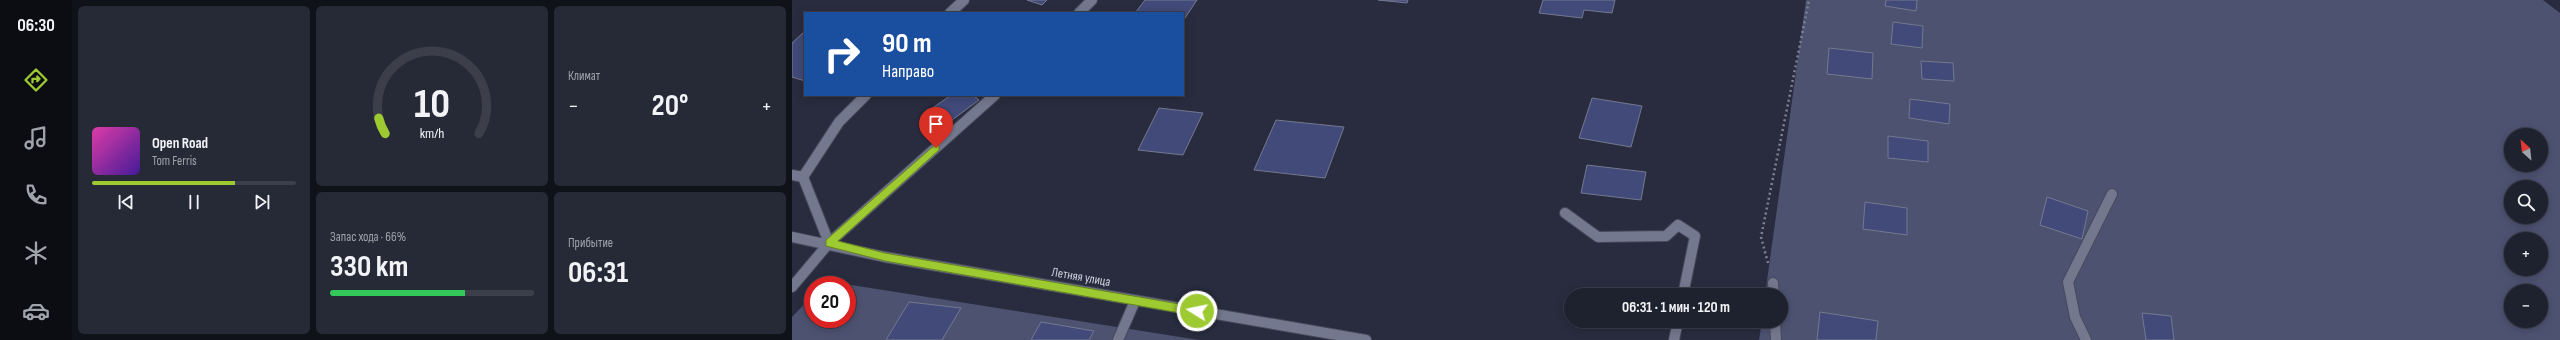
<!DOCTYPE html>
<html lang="ru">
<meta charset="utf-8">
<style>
:root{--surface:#1e212e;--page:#262936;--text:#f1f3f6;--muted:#a1a3aa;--line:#3c3e4a;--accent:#9dca30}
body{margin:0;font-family:"Sofia Sans Condensed",sans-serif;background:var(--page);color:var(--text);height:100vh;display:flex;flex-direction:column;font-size:15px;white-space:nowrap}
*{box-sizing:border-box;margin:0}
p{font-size:13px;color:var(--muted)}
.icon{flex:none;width:22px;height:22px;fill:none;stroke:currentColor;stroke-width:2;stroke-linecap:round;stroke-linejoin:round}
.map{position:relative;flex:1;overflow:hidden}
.sheet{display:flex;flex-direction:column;gap:6px;padding:6px;background:#101219;width:720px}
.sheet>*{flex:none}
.hud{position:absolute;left:12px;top:12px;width:380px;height:84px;border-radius:0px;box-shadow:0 2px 10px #0003,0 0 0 1px var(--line);background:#1a4fa0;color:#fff;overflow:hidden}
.needle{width:26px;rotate:333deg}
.controls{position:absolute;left:1712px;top:128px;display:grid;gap:8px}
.controls a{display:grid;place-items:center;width:44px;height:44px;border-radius:50%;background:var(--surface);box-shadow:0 2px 10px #0003,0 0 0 1px var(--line);font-size:20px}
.speed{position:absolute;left:12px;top:276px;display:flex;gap:8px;font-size:20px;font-weight:700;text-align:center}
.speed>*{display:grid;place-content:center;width:52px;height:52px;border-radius:50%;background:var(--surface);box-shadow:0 2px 10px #0003,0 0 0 1px var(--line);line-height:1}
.speed .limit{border:6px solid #d22;background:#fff;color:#111}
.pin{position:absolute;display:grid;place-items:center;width:34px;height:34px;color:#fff;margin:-41px -17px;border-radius:50% 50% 50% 0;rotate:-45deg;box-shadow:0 0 4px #0007}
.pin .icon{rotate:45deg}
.me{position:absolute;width:44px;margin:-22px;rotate:280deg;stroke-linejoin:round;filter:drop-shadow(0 0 3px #0008)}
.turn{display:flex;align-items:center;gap:14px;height:84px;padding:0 12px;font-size:18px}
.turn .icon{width:52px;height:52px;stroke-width:2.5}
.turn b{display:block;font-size:28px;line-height:34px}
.big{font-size:30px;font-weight:700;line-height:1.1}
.sheet .widget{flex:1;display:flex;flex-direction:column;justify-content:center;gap:6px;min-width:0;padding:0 14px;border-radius:6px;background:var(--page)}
.sheet .dial{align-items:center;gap:0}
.dial svg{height:104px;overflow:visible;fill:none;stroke:var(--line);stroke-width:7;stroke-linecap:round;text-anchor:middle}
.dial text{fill:var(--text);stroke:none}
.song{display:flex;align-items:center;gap:12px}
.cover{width:48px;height:48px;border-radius:6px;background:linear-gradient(135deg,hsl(320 70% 55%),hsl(260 70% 35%))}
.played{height:4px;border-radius:2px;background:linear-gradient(90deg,var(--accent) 70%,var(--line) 70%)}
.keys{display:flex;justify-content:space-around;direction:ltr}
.heat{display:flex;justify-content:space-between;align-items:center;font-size:22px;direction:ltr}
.charge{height:6px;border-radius:3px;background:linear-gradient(90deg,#34c759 66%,var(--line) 0)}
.sheet .tiles{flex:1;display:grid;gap:6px;grid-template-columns:repeat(3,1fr)}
.widget:first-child{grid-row:span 2}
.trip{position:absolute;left:772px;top:288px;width:224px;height:40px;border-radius:20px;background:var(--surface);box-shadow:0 2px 10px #0003,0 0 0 1px var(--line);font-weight:700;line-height:40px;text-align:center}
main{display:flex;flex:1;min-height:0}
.dock{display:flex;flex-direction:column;width:72px;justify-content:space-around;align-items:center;background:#0c0d12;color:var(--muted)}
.dock .icon{width:28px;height:28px}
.dock .selected{color:var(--accent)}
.dock b{font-size:18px;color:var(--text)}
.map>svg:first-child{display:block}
.green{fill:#4c5270;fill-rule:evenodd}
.building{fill:#424a7a;stroke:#74798f}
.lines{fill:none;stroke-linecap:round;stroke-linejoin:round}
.minor-casing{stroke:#464959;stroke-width:12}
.path{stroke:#7f8291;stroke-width:2.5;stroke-dasharray:2 3;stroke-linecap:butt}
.minor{stroke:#73788e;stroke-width:10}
.route{fill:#9dca30;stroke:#66831f}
.labels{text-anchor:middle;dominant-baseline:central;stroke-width:4;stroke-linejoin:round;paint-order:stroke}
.street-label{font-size:13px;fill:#ced1dd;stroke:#282c3e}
</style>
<main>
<nav class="dock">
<b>06:30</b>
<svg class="icon selected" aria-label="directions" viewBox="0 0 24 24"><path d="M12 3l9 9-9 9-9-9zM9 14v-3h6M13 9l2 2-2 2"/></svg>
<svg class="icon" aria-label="music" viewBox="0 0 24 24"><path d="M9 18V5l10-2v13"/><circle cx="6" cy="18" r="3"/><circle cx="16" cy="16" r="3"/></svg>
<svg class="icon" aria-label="phone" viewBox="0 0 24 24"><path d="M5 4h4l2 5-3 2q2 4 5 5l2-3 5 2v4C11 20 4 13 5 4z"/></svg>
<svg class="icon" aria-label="climate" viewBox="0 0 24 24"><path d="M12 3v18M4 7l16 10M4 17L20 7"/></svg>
<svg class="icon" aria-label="car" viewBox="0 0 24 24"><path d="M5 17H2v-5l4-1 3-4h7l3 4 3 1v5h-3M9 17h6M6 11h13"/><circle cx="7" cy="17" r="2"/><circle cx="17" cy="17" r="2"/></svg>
</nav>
<section class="sheet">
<div class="tiles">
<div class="widget">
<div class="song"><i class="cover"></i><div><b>Open Road</b><p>Tom Ferris</p></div></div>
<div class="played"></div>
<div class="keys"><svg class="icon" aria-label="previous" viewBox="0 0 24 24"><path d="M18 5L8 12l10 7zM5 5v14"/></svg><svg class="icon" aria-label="pause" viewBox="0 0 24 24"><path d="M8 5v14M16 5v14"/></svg><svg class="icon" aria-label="next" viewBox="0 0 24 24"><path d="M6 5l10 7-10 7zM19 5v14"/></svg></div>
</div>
<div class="widget dial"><svg viewBox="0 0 100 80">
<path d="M14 69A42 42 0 1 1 86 69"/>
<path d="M14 69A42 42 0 0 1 9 57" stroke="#9dca30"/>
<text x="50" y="56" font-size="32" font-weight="700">10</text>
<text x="50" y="72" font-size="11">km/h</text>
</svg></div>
<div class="widget"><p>Климат</p>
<div class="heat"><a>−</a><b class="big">20°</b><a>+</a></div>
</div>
<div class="widget"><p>Запас хода · 66%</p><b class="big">330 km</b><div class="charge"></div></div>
<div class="widget"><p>Прибытие</p><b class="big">06:31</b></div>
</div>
</section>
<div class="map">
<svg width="1768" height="340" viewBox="0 0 1768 340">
<rect width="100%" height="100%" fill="#282c3e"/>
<g class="green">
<path d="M1014,0H1751L1768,13V340H967L970,321H989V295H973ZM1719,135H1749V165H1719ZM1719,187H1749V217H1719ZM1719,239H1749V269H1719ZM1719,291H1749V321H1719Z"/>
<polygon points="34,281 407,340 0,340 0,317 21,295 21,319 55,319 55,285 31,285"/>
</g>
<g class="building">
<polygon points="235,0 255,0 250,5"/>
<polygon points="353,0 405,0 391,21 391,13 343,13"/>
<polygon points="586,0 616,0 615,3"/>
<polygon points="751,0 823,0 820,13 792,10 790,18 747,13"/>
<polygon points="1094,0 1125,0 1124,11 1093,6"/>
<polygon points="1101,22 1131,26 1130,48 1099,44"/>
<polygon points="13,31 13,81 0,77 0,43"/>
<polygon points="1037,48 1081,53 1080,79 1035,74"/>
<polygon points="1129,61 1161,63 1162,81 1130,79"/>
<polygon points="159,95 181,95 187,100 152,126 135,112"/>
<polygon points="800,98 850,106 839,147 787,138"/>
<polygon points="1118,99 1158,104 1157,124 1117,118"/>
<polygon points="367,108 411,113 391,155 346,150"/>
<polygon points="484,120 552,127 533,178 462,170"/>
<polygon points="1096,136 1136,141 1136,162 1096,158"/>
<polygon points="795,165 854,172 849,200 789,193"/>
<polygon points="1255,197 1296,211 1290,239 1248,225"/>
<polygon points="1073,202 1115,208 1115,235 1071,229"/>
<polygon points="117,302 169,308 150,340 94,340"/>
<polygon points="1028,312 1086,321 1084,340 1025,340"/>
<polygon points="1350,313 1379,316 1382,340 1354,340"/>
<polygon points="249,322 302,331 297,340 239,340"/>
</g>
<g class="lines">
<defs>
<g id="minor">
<polyline points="158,13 172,0"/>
<polyline points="287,13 300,0"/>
<polyline points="0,175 11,177 37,243"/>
<polyline points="11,177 47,122 74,95"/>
<polyline points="773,213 806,237 874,236 886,225 903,236 891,295"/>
<polyline points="0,237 93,257 574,340"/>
<polyline points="981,283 982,295"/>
<polyline points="0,287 37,243 203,95"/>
<polyline points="983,321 984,340"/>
<polyline points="326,340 343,301"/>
<polyline points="882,340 886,321"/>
<polyline points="1294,340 1283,317 1276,282 1320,194"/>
</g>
</defs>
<use href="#minor" class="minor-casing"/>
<polyline class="path" points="976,263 969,237 1017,0"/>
<use href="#minor" class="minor"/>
</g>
<polygon class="route" points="144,144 147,145 147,150 46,241 93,253 405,307 410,311 408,315 405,316 93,261 34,246 34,240"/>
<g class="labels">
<g class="street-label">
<text transform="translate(289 277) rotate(10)">Летняя улица</text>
</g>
</g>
</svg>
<div class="controls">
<a><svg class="needle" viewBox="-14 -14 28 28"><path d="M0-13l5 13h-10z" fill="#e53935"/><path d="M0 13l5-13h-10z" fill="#a1a3aa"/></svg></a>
<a><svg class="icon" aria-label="search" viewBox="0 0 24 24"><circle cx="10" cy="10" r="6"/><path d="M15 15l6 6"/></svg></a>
<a>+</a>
<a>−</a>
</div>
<div class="speed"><div class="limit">20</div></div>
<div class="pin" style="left:144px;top:148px;background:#d93025"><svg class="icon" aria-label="arrive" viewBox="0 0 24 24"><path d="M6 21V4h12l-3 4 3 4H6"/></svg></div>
<svg class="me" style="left:405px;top:311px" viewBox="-20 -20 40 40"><circle r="17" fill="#9dca30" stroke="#fff" stroke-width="3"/><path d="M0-11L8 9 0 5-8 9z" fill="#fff"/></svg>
<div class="trip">06:31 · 1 мин · 120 m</div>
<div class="hud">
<div class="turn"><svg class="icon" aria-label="right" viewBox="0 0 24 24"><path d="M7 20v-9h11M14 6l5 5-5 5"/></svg><div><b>90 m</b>Направо</div></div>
</div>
</div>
</main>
